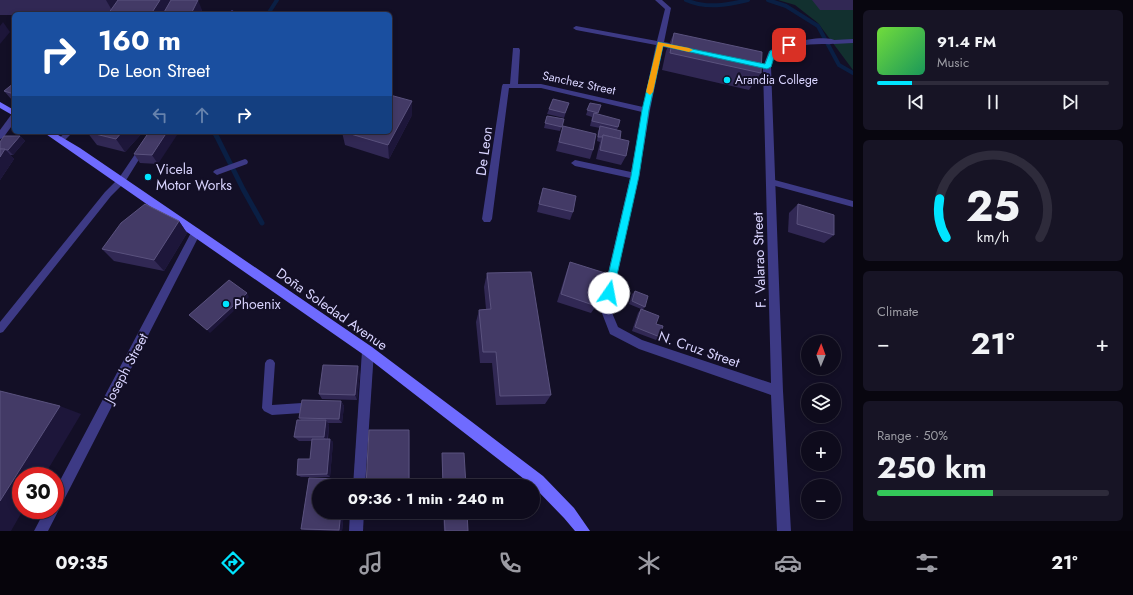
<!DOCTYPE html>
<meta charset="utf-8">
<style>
:root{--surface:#0e0b1c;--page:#171425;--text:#f1f3f6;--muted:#9b9ba3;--line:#2e2b3b;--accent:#00e5ff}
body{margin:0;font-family:Jost,sans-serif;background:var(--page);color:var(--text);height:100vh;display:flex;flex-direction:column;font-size:15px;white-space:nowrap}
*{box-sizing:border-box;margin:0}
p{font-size:13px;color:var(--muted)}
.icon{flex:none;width:22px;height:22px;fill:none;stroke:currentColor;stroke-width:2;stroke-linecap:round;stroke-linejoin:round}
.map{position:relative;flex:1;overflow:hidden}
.panel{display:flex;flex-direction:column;gap:10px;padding:10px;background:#08060f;width:280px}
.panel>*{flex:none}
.top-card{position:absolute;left:12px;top:12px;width:380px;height:122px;border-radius:6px;box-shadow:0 2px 6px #0003,0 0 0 1px var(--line);background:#1a4fa0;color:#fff;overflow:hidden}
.needle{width:26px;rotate:1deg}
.buttons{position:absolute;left:801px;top:335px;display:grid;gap:8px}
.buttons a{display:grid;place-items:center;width:40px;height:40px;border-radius:50%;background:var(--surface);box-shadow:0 2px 6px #0003,0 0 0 1px var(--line);font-size:20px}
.speed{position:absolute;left:12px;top:467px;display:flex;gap:8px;font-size:20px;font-weight:700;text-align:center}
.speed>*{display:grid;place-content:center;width:52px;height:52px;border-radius:50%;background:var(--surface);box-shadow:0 2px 6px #0003,0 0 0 1px var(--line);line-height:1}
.speed .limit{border:6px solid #d22;background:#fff;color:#111}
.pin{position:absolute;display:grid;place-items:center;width:34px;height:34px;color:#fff;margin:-17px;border-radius:8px;box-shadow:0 2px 6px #0006}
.me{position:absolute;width:44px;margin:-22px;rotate:12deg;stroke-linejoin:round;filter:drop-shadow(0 0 3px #0008)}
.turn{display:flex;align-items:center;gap:14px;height:84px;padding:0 20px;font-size:18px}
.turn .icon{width:52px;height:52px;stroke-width:2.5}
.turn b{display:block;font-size:28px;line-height:34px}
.lanes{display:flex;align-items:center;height:38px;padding:0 20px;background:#0003;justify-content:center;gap:20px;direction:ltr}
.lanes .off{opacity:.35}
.big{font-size:30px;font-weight:700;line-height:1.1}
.panel .tile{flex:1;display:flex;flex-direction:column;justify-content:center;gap:6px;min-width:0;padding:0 14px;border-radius:6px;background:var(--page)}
.panel .dial{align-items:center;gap:0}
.dial svg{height:104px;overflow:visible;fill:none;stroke:var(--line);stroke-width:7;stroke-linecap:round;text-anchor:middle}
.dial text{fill:var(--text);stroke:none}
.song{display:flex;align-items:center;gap:12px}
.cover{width:48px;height:48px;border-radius:6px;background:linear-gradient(135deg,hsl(100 70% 55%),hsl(150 70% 35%))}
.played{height:4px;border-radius:2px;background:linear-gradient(90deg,var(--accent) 15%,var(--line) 15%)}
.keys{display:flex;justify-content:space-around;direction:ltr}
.heat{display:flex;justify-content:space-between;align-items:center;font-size:22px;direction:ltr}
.charge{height:6px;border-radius:3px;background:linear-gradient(90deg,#34c759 50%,var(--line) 0)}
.trip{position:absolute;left:312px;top:479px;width:228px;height:40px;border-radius:20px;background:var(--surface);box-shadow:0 2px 6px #0003,0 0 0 1px var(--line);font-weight:700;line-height:40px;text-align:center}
.tabs{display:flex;height:64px;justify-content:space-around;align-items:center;background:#06040b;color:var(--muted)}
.tabs .icon{width:28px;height:28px}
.tabs .on{color:var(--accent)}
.tabs b{font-size:18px;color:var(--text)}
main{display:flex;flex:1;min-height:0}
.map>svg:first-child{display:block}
.green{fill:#12302f}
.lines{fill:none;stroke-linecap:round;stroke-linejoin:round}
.stream-far1{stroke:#0a1f44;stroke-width:4}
.stream{stroke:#0a1f44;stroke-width:5}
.lane{fill:#3d3a85;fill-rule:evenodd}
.street{fill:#3d3a85;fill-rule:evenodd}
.secondary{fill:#6f6bff;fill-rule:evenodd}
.wall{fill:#312854}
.shaded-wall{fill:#1d163a}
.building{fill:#433a66;stroke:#5a527e}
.route{fill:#00e5ff;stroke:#0095a6}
.slow{fill:#f59e0b}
.poi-dot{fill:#00e5ff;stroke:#130f26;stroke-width:1.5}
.labels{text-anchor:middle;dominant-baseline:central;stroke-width:4;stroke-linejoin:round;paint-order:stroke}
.far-poi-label{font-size:12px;fill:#d9d4ff;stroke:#130f26;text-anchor:start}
.far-street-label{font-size:12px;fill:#d9d4ff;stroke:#130f26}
.street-label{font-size:14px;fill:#d9d4ff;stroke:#130f26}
.poi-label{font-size:14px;fill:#d9d4ff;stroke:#130f26;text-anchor:start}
</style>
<main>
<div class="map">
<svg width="853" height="531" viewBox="0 0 853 531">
<rect width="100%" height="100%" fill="#130f26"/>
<polygon class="green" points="778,0 853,0 853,70 818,23 795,5"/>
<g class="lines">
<g class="stream-far1">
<path d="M686,0C706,9 727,5 748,0"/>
<polyline points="768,0 786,6 818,26 839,65 853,73"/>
<polyline points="268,14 277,0"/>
<polyline points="214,132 216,136"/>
</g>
<polyline class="stream" points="216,135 243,189 262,223"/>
<g class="lane">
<polygon points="232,10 235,12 233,14 227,14"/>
<polygon points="853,39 853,43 834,44 831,42 834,40"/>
<polygon points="66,132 73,132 63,142 59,142 59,138"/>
<polygon points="150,132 156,132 125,182 111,196 3,332 0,333 0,322 105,192 119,178"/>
<polygon points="245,159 247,160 248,162 247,164 217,175 213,172 215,170"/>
<polygon points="771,179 853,201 853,207 768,184 767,182 768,180"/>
<polygon points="270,359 273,360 275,363 272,405 302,403 305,405 307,408 305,411 302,413 272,415 264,411 262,408 265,363 267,360"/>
</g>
<g class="street">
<path d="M655,0H662L671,8L664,42L685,46L686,48L682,50L663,47L650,110L639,176L610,308L618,327L642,340L771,383L763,67L769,51C783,45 825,32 838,42C833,45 828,44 822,44C805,44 791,47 775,54L771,67L783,391L791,531H777L771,395L639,349L610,334L600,308L630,178L575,166L571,163L575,160L631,172L642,112L541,88H509L492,219L490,222H484L482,219L502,86L503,84H510L513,48H519L520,50L518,84H541L643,107L656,45L576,30L573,28L576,26L657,41L665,9Z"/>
<polygon points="14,114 14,123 3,138 0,139 0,130 11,115"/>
<polygon points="196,228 199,229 201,232 48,531 34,531 45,510 55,510 55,490 193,229"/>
<polygon points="368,346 372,347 374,351 365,486 353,486 362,351 364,347"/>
<polygon points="350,512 364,512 363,531 349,531"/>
</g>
<g class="secondary">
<polygon points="0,102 14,110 14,116 0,108"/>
<polygon points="43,132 53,132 80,148 372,347 472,422 543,476 574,508 590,531 575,531 564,518 533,486 364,355"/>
</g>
</g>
<g class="wall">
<polygon points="0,0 170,0 170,1 202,10 200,14 14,14 14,15 0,15"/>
<polygon points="812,0 853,0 853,10 820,10"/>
<polygon points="674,33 761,73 749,90 662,70 666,51"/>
<polygon points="14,83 14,101 12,100 4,91"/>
<polygon points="569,103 564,118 547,114 549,109"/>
<polygon points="590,103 601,105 597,114 618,127 617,130 626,156 621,165 596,159 600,142 597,141 598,131 600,128 590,126 592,117 586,115"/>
<polygon points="412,115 389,159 345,145 342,132 390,132"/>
<polygon points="547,116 564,119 560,131 544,128"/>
<polygon points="563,126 593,150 590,159 556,151"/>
<polygon points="87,132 143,132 125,152 97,145"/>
<polygon points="149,132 158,164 140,163 134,154"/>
<polygon points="20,136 25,141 13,155 10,155 14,159 0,180 0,142"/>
<polygon points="543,188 573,212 570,220 537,212"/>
<polygon points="798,204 834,235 824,243 788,232 789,213"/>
<polygon points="179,221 187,233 164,271 114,261 102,249"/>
<polygon points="570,262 596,306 591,313 557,302 567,270"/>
<polygon points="487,273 551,395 545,404 496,405 492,363 480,363 476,322 479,310 486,309 484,287"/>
<polygon points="635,291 645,307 642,310 656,324 660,337 656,340 632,331 638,313 641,309 629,304 632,294"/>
<polygon points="360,372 357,400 322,399 319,394"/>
<polygon points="341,401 344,406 342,423 328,423 329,425 328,439 333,442 330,477 301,477 297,475 310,459 312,441 299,441 294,437 301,420 299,418"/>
<polygon points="442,453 466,486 443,486 442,457"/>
<polygon points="309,478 345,479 348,482 347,486 319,486 319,512 344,512 342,531 306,530 301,529"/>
<polygon points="443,512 467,512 468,531 444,531"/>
</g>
<g class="shaded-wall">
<polygon points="106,0 122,0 114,14"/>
<polygon points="160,0 170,0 173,8 170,14 151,14"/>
<polygon points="198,0 202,10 200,14 191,14"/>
<polygon points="3,22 10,32 0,44 0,26"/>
<polygon points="412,101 412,115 389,159 388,145"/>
<polygon points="122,132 143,132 125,152 116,139"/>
<polygon points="167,132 179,132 158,164 152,155"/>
<polygon points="20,136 25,141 13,155 8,150"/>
<polygon points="5,149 14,159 0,180 0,157"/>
<polygon points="179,221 187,233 164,271 154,260"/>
<polygon points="247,293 249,297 210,333 207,330"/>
<polygon points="358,366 360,372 357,400 355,395"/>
<polygon points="341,401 344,406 342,423 339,419"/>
<polygon points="60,406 81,414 44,476 21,476 21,510 23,510 11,531 0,531 0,501"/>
<polygon points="326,420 329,425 327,441 324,437"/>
<polygon points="409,430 410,436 410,486 409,486"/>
<polygon points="330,439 333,442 330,477 327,474"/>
<polygon points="345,479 348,482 347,486 344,486"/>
<polygon points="341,512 344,512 342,531 339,530"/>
</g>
<g class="building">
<polygon points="118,0 160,0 151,14 108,14"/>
<polygon points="171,0 198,0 191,14 163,14"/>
<polygon points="674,33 762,52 761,73 670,53"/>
<polygon points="14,83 14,94 4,91"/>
<polygon points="390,95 412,101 388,145 344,132 390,132"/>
<polygon points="553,99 569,103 565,113 549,109"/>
<polygon points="590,103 601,105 598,113 587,110"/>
<polygon points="594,113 620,120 618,127 592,121"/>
<polygon points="547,116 564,119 562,127 545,123"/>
<polygon points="563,126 596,134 593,150 559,142"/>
<polygon points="600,126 621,131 620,139 603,135 602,137 598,137"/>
<polygon points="87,132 122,132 116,139"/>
<polygon points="149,132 167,132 152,155 134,154"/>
<polygon points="603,135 629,141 626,156 600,150"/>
<polygon points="4,136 20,136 8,150 0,149 0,142"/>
<polygon points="0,149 5,149 0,157"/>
<polygon points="543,188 576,196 573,212 539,204"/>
<polygon points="145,204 179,221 154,260 102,249 121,223"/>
<polygon points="798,204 834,215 834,235 797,224"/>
<polygon points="570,262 605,273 596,306 561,294"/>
<polygon points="531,272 551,395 500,396 496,352 483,352 479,310 491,309 487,273"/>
<polygon points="229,280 247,293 207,330 189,315"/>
<polygon points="635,291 648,296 645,307 632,301"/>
<polygon points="641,309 659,316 656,324 663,326 660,337 635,327"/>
<polygon points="323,365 358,366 355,395 319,394"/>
<polygon points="0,391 60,406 0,501"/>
<polygon points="302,400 341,401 339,419 299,418"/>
<polygon points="297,420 326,420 324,437 294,437"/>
<polygon points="369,430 409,430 409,486 366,486"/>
<polygon points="312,439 330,439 327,474 297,475 298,459 310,459"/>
<polygon points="442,453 464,453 466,486 443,486"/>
<polygon points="309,478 345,479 344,486 319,486 319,512 341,512 339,530 301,529"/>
<polygon points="444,512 467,512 468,531 445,531"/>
</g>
<polygon class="route" points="658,42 765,64 770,51 787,43 792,45 775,54 771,67 767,69 663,46 649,110 639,176 613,293 612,296 609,298 605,296 604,293 631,176 642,110"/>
<polygon class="slow" points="658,42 689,48 693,50 689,52 663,46 653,92 650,95 646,92"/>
<g class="poi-dot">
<circle cx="727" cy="80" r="4"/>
<circle cx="148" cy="177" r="4"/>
<circle cx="226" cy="304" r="4"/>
</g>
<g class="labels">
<g class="far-poi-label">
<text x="735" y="80">Arandia College</text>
</g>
<g class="far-street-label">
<text transform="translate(579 83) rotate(12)">Sanchez Street</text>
</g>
<g class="street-label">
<text transform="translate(484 151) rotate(-82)">De Leon</text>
<text transform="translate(759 260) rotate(-92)">F. Valarao Street</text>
<text transform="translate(332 309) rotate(35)">Doña Soledad Avenue</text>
<text transform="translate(699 349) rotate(19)">N. Cruz Street</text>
<text transform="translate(126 368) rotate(-62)">Joseph Street</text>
</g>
<g class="poi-label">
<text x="156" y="169">Vicela<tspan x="156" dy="16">Motor Works</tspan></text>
<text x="234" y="304">Phoenix</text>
</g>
</g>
</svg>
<div class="buttons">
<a><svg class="needle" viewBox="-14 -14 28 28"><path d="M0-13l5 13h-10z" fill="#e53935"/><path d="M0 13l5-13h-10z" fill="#9b9ba3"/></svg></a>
<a><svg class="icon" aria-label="layers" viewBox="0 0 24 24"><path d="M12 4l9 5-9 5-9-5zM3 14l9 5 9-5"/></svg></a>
<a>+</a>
<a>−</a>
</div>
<div class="speed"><div class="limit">30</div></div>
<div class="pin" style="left:789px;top:45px;background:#d93025"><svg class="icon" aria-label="arrive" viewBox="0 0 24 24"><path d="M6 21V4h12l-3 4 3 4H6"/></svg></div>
<svg class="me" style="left:609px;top:293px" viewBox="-20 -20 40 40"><circle r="19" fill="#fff"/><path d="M0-13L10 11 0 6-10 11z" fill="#00e5ff"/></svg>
<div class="trip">09:36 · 1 min · 240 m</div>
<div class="top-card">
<div class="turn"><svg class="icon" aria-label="right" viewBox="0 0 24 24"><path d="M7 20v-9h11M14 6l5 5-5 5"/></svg><div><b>160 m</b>De Leon Street</div></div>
<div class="lanes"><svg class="icon off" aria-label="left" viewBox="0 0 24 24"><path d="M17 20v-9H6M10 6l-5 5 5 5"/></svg><svg class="icon off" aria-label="ahead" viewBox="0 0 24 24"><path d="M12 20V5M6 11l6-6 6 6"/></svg><svg class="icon" aria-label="right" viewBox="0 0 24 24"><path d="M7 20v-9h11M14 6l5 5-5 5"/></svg></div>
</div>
</div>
<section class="panel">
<div class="tile">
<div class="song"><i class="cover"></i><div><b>91.4 FM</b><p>Music</p></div></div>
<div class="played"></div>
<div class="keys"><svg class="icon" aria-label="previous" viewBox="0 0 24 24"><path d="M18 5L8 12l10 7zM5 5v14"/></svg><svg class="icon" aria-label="pause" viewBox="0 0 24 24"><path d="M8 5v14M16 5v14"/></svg><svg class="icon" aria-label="next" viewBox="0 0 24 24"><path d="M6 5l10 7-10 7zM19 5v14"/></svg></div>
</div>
<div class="tile dial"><svg viewBox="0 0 100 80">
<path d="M14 69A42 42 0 1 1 86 69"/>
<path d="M14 69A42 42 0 0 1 9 39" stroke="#00e5ff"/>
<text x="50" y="56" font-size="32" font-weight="700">25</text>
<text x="50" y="72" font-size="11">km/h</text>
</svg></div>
<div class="tile"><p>Climate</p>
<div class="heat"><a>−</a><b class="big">21°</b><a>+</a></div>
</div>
<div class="tile"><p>Range · 50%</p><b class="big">250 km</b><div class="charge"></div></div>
</section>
</main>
<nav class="tabs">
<b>09:35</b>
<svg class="icon on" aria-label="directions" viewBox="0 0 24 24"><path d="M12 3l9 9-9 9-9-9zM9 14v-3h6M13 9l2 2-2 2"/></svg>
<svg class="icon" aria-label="music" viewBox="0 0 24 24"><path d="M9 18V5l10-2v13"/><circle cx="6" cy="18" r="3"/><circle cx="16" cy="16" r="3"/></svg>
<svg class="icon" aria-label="phone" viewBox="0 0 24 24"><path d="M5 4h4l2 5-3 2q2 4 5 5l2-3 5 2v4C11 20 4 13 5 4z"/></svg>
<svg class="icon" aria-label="climate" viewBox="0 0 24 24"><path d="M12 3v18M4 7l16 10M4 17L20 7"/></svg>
<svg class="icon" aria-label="car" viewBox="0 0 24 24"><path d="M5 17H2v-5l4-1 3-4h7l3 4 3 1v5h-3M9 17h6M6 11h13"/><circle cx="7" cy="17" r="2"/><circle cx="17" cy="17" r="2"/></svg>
<svg class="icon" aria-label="filters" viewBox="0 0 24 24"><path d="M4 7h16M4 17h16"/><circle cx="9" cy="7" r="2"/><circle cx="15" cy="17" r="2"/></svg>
<b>21°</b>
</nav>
